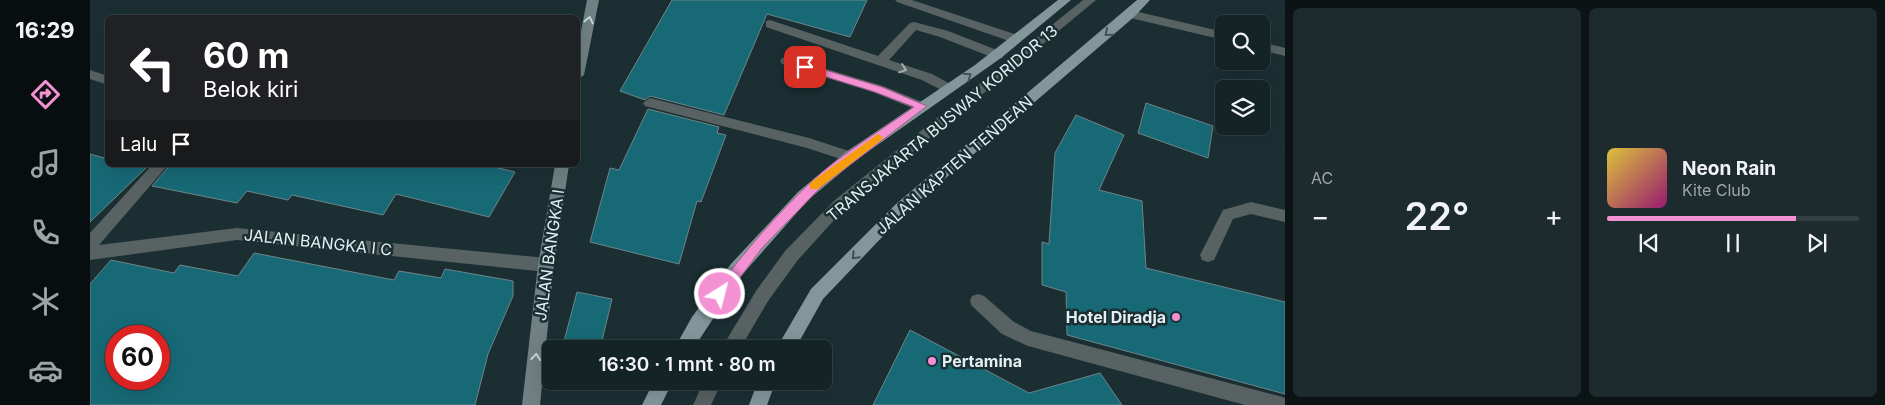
<!DOCTYPE html>
<html lang="id">
<meta charset="utf-8">
<style>
:root{--surface:#142326;--page:#1d2b2e;--text:#f1f3f6;--muted:#9da4a7;--line:#334043;--accent:#f491d3}
body{margin:0;font-family:Inter,sans-serif;background:var(--page);color:var(--text);height:100vh;display:flex;flex-direction:column;font-size:19px;white-space:nowrap}
*{box-sizing:border-box;margin:0}
p{font-size:16px;color:var(--muted)}
.icon{flex:none;width:28px;height:28px;fill:none;stroke:currentColor;stroke-width:2;stroke-linecap:round;stroke-linejoin:round}
.map{position:relative;flex:1;overflow:hidden}
.drawer{display:flex;flex-direction:column;gap:8px;padding:8px;background:#0b1315;width:600px}
.drawer>*{flex:none}
.top-card{position:absolute;left:15px;top:15px;width:475px;height:152px;border-radius:8px;box-shadow:0 5px 20px #0002,0 0 0 1px var(--line);background:#202124;color:#fff;overflow:hidden}
.buttons{position:absolute;left:1125px;top:15px;display:grid;gap:10px}
.buttons a{display:grid;place-items:center;width:55px;height:55px;border-radius:8px;background:var(--surface);box-shadow:0 5px 20px #0002,0 0 0 1px var(--line);font-size:25px}
.speed{position:absolute;left:15px;top:325px;display:flex;gap:10px;font-size:25px;font-weight:700;text-align:center}
.speed>*{display:grid;place-content:center;width:65px;height:65px;border-radius:50%;background:var(--surface);box-shadow:0 5px 20px #0002,0 0 0 1px var(--line);line-height:1}
.speed .limit{border:8px solid #d22;background:#fff;color:#111}
.pin{position:absolute;display:grid;place-items:center;width:42px;height:42px;color:#fff;margin:-21px;border-radius:10px;box-shadow:0 2px 8px #0006}
.me{position:absolute;width:55px;margin:-28px;rotate:36deg;stroke-linejoin:round;filter:drop-shadow(0 0 4px #0008)}
.turn{display:flex;align-items:center;gap:18px;height:105px;padding:0 15px;font-size:22px}
.turn .icon{width:65px;height:65px;stroke-width:2.5}
.turn b{display:block;font-size:35px;line-height:42px}
.then{display:flex;align-items:center;height:48px;padding:0 15px;background:#0003;gap:10px;font-size:19px}
.big{font-size:38px;font-weight:600;line-height:1.1}
.drawer .tile{flex:1;display:flex;flex-direction:column;justify-content:center;gap:8px;min-width:0;padding:0 18px;border-radius:8px;background:var(--page)}
.song{display:flex;align-items:center;gap:15px}
.cover{width:60px;height:60px;border-radius:8px;background:linear-gradient(135deg,hsl(50 70% 55%),hsl(320 70% 35%))}
.played{height:5px;border-radius:2px;background:linear-gradient(90deg,var(--accent) 75%,var(--line) 75%)}
.keys{display:flex;justify-content:space-around;direction:ltr}
.heat{display:flex;justify-content:space-between;align-items:center;font-size:28px;direction:ltr}
.drawer .tiles{flex:1;display:grid;gap:8px;grid-template-columns:repeat(2,1fr)}
.trip{position:absolute;left:452px;top:340px;width:290px;height:50px;border-radius:8px;background:var(--surface);box-shadow:0 5px 20px #0002,0 0 0 1px var(--line);font-weight:600;line-height:50px;text-align:center}
main{display:flex;flex:1;min-height:0}
.menu{display:flex;flex-direction:column;width:90px;justify-content:space-around;align-items:center;background:#080e0f;color:var(--muted)}
.menu .icon{width:35px;height:35px}
.menu .selected{color:var(--accent)}
.menu b{font-size:22px;color:var(--text)}
.map>svg:first-child{display:block}
.building{fill:#176976;stroke:#6e8589;fill-rule:evenodd}
.lines{fill:none;stroke-linecap:round;stroke-linejoin:round}
.lane{fill:#586263;fill-rule:evenodd}
.street{fill:#586263;fill-rule:evenodd}
.secondary{fill:#708083;fill-rule:evenodd}
.primary{fill:#83979a;fill-rule:evenodd}
.oneway{stroke:#c6d3d6}
.oneway2{stroke:#3f5357}
.oneway3{stroke:#a4b0b2}
.route{fill:#f491d3;stroke:#9f5e89}
.slow{fill:#f59e0b}
.poi-dot{fill:#f491d3;stroke:#1b2f33;stroke-width:2}
.labels{text-anchor:middle;dominant-baseline:central;stroke-width:5;stroke-linejoin:round;paint-order:stroke}
.street-label{font-size:16px;fill:#e3eff2;stroke:#1b2f33}
.poi-label{font-size:16px;font-weight:bold;fill:#e3eff2;stroke:#1b2f33;text-anchor:end}
</style>
<main>
<nav class="menu">
<b>16:29</b>
<svg class="icon selected" aria-label="directions" viewBox="0 0 24 24"><path d="M12 3l9 9-9 9-9-9zM9 14v-3h6M13 9l2 2-2 2"/></svg>
<svg class="icon" aria-label="music" viewBox="0 0 24 24"><path d="M9 18V5l10-2v13"/><circle cx="6" cy="18" r="3"/><circle cx="16" cy="16" r="3"/></svg>
<svg class="icon" aria-label="phone" viewBox="0 0 24 24"><path d="M5 4h4l2 5-3 2q2 4 5 5l2-3 5 2v4C11 20 4 13 5 4z"/></svg>
<svg class="icon" aria-label="climate" viewBox="0 0 24 24"><path d="M12 3v18M4 7l16 10M4 17L20 7"/></svg>
<svg class="icon" aria-label="car" viewBox="0 0 24 24"><path d="M5 17H2v-5l4-1 3-4h7l3 4 3 1v5h-3M9 17h6M6 11h13"/><circle cx="7" cy="17" r="2"/><circle cx="17" cy="17" r="2"/></svg>
</nav>
<div class="map">
<svg width="1195" height="405" viewBox="0 0 1195 405">
<rect width="100%" height="100%" fill="#1b2f33"/>
<g class="building">
<polygon points="582,0 777,0 760,37 677,14 634,115 560,96 555,100 530,91"/>
<polygon points="1056,103 1123,126 1118,158 1048,133"/>
<polygon points="558,109 629,127 627,133 636,135 611,202 607,201 589,264 500,242 520,168 529,170"/>
<polygon points="986,115 1034,135 1009,190 1052,201 1056,268 1195,302 1195,394 977,335 976,292 952,285 952,242 959,244 965,153"/>
<polygon points="0,154 18,159 18,165 59,165 0,222"/>
<polygon points="80,165 396,165 425,172 399,217 306,194 293,215 202,195 198,200 157,191 147,203 62,186"/>
<path d="M164,253L304,280L309,271L351,278L355,269L423,281V296L398,354L385,405H0V284L21,260L84,273L90,265L148,276ZM26,336H69V379H26Z"/>
<polygon points="487,292 522,299 510,349 473,345"/>
<polygon points="820,330 939,393 1010,373 1032,405 783,405"/>
</g>
<g class="lines">
<g class="lane">
<polygon points="993,0 1006,0 755,208 707,261 678,301 650,349 631,349 666,291 695,251 745,200"/>
<polygon points="1040,10 1134,32 1134,40 1036,17 1034,14"/>
<polygon points="680,20 788,56 820,23 824,22 858,31 912,52 914,55 912,58 904,58 850,37 826,30 799,60 842,74 864,86 866,89 859,94 832,80 676,27 676,21"/>
<polygon points="1171,42 1195,48 1195,56 1171,50"/>
<polygon points="696,57 793,86 837,104 839,107 832,112 783,92 692,64 690,61 692,58"/>
<polygon points="560,98 719,138 765,153 767,157 765,161 760,162 717,148 555,106 553,103"/>
<polygon points="1161,202 1195,210 1195,222 1161,214 1143,219 1124,260 1118,262 1112,260 1110,255 1133,210"/>
<polygon points="888,294 894,296 924,322 941,331 1189,396 1195,398 1195,405 1155,405 938,346 912,334 882,306 880,301 882,296"/>
<polygon points="614,381 632,381 621,405 603,405"/>
</g>
<g class="street">
<polygon points="805,0 822,0 930,36 932,39 930,42 922,42 807,2"/>
<polygon points="0,70 18,76 18,85 0,79"/>
<polygon points="62,165 78,165 9,245 147,228 456,258 462,260 464,265 462,270 456,272 147,240 0,260 0,233"/>
</g>
<g class="secondary">
<polygon points="497,0 509,0 494,75 488,79 488,47"/>
<polygon points="465,165 479,165 464,265 450,405 432,405 448,265"/>
</g>
<g class="primary">
<polygon points="968,0 981,0 911,58 766,160 718,200 652,275 603,349 584,349 602,317 640,265 708,192 756,152 885,65"/>
<polygon points="1047,0 1060,0 1044,17 816,212 733,299 705,349 686,349 721,289 806,204"/>
<polygon points="564,381 583,381 571,405 552,405"/>
<polygon points="668,381 686,381 677,405 659,405"/>
</g>
</g>
<defs><path id="oneway-chevron" d="M-2-3.5L2.5 0L-2 3.5" fill="none" stroke-width="1.6" stroke-linecap="round" stroke-linejoin="round" transform="scale(1.25)"/></defs>
<g class="oneway">
<use href="#oneway-chevron" transform="translate(499 20) rotate(-78)"/>
<use href="#oneway-chevron" transform="translate(446 357) rotate(-84)"/>
</g>
<g class="oneway2">
<use href="#oneway-chevron" transform="translate(1018 33) rotate(140)"/>
<use href="#oneway-chevron" transform="translate(878 76) rotate(-35)"/>
<use href="#oneway-chevron" transform="translate(765 256) rotate(134)"/>
</g>
<use class="oneway3" href="#oneway-chevron" transform="translate(813 69) rotate(19)"/>
<path class="route" d="M715,64L792,87L837,106L731,187L672,248L635,298H626L624,294L626,290C655,251 686,215 722,181C753,153 790,131 824,107L785,92L711,69L710,67Z"/>
<polygon class="slow" points="788,134 793,137 791,140 728,189 720,189 720,183"/>
<g class="poi-dot">
<circle cx="1086" cy="317" r="5"/>
<circle cx="842" cy="361" r="5"/>
</g>
<g class="labels">
<g class="street-label">
<text transform="translate(852 123) rotate(-40)">TRANSJAKARTA BUSWAY KORIDOR 13</text>
<text transform="translate(864 165) rotate(-41)">JALAN KAPTEN TENDEAN</text>
<text transform="translate(228 242) rotate(6)">JALAN BANGKA I C</text>
<text transform="translate(459 255) rotate(-82)">JALAN BANGKA I</text>
</g>
<g class="poi-label">
<text x="1076" y="317">Hotel Diradja</text>
<text x="852" y="361" text-anchor="start">Pertamina</text>
</g>
</g>
</svg>
<div class="buttons">
<a><svg class="icon" aria-label="search" viewBox="0 0 24 24"><circle cx="10" cy="10" r="6"/><path d="M15 15l6 6"/></svg></a>
<a><svg class="icon" aria-label="layers" viewBox="0 0 24 24"><path d="M12 4l9 5-9 5-9-5zM3 14l9 5 9-5"/></svg></a>
</div>
<div class="speed"><div class="limit">60</div></div>
<div class="pin" style="left:715px;top:67px;background:#d93025"><svg class="icon" aria-label="arrive" viewBox="0 0 24 24"><path d="M6 21V4h12l-3 4 3 4H6"/></svg></div>
<svg class="me" style="left:630px;top:294px" viewBox="-20 -20 40 40"><circle r="17" fill="#f491d3" stroke="#fff" stroke-width="3"/><path d="M0-11L8 9 0 5-8 9z" fill="#fff"/></svg>
<div class="trip">16:30 · 1 mnt · 80 m</div>
<div class="top-card">
<div class="turn"><svg class="icon" aria-label="left" viewBox="0 0 24 24"><path d="M17 20v-9H6M10 6l-5 5 5 5"/></svg><div><b>60 m</b>Belok kiri</div></div>
<div class="then">Lalu<svg class="icon" aria-label="arrive" viewBox="0 0 24 24"><path d="M6 21V4h12l-3 4 3 4H6"/></svg></div>
</div>
</div>
<section class="drawer">
<div class="tiles">
<div class="tile"><p>AC</p>
<div class="heat"><a>−</a><b class="big">22°</b><a>+</a></div>
</div>
<div class="tile">
<div class="song"><i class="cover"></i><div><b>Neon Rain</b><p>Kite Club</p></div></div>
<div class="played"></div>
<div class="keys"><svg class="icon" aria-label="previous" viewBox="0 0 24 24"><path d="M18 5L8 12l10 7zM5 5v14"/></svg><svg class="icon" aria-label="pause" viewBox="0 0 24 24"><path d="M8 5v14M16 5v14"/></svg><svg class="icon" aria-label="next" viewBox="0 0 24 24"><path d="M6 5l10 7-10 7zM19 5v14"/></svg></div>
</div>
</div>
</section>
</main>
